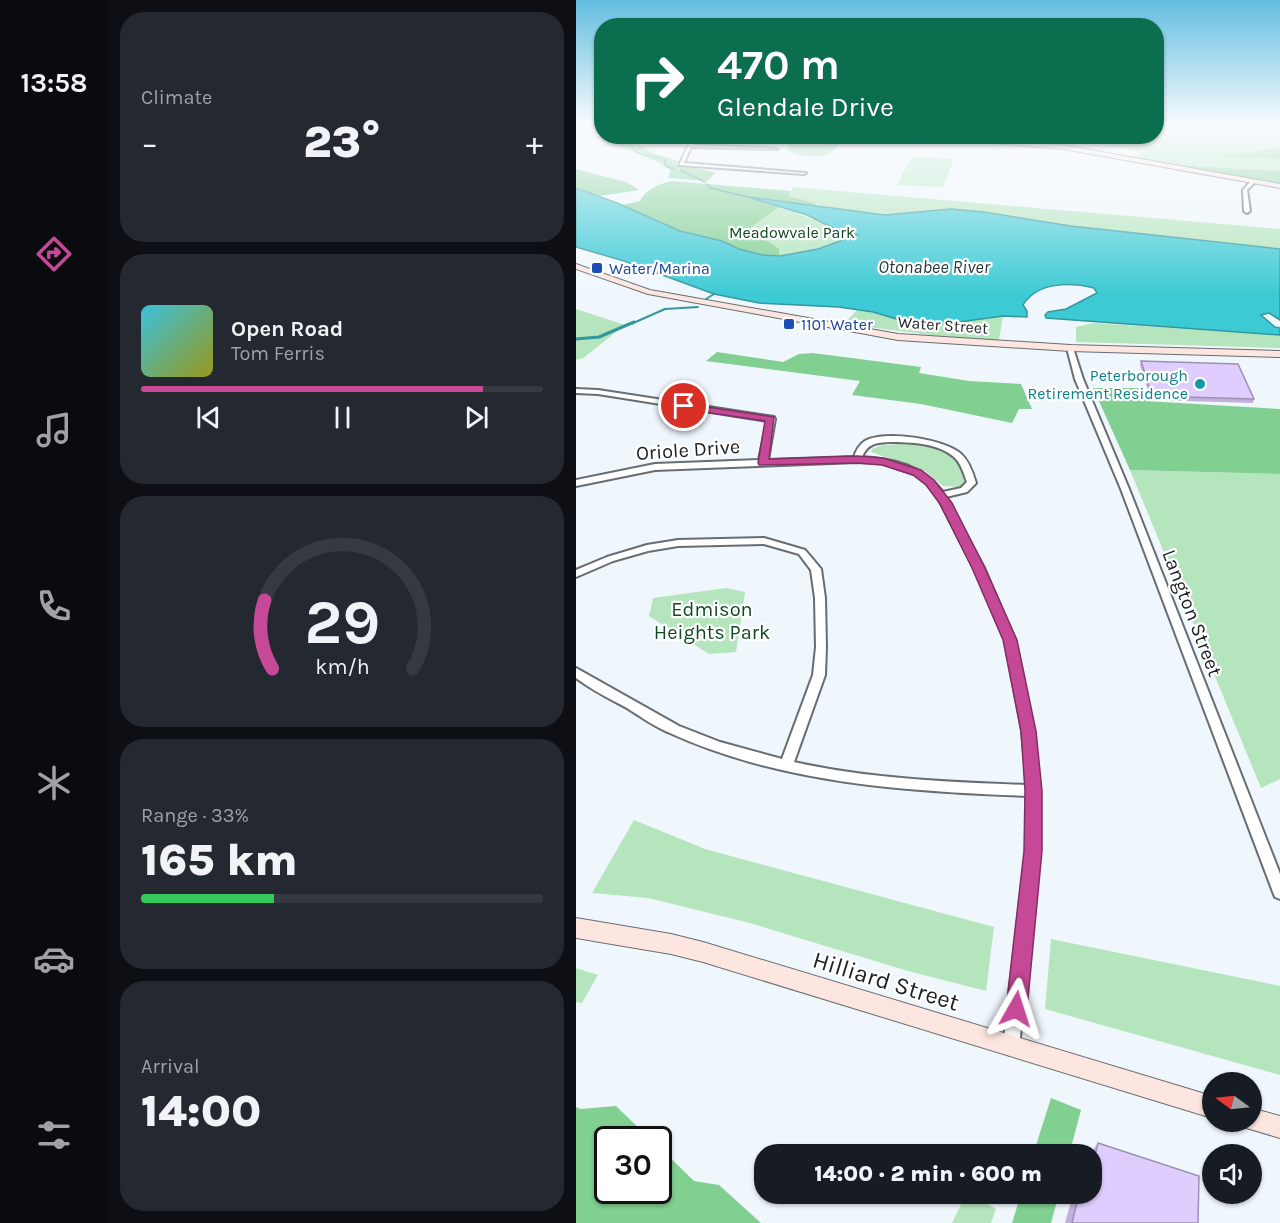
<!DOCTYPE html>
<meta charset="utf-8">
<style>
:root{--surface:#171b24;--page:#242831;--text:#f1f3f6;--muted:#9ea1a6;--line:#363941;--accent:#c64997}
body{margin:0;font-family:Karla,sans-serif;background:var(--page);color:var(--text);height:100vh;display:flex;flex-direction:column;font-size:22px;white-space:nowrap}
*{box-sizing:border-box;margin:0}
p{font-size:20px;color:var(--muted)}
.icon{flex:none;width:33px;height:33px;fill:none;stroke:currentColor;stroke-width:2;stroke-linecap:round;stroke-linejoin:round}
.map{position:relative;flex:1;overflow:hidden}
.panel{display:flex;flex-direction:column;gap:12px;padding:12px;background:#0d0f14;width:468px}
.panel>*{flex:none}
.banner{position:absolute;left:18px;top:18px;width:570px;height:126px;border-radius:24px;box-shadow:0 2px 4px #0004;background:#0b6e4f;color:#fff;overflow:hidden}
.needle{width:39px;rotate:285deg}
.buttons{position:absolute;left:626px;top:1072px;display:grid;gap:12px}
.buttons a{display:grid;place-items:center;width:60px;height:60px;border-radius:50%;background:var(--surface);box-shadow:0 2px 4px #0004;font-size:30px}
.speed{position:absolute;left:18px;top:1126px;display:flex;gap:12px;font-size:30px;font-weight:700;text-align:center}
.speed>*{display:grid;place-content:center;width:78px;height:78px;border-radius:50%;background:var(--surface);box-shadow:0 2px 4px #0004;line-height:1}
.speed .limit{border:3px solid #111;border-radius:9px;background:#fff;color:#111}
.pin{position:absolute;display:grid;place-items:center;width:51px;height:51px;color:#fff;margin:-26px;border:3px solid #fff;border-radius:50%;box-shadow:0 2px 6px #0007}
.me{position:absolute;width:66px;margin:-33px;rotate:6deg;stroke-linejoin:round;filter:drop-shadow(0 0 4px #0008)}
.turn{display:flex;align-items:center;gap:21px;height:126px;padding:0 24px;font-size:27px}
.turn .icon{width:78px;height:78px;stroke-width:2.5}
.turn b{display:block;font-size:42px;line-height:51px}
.big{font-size:45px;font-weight:800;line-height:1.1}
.panel .card{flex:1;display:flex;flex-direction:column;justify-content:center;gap:9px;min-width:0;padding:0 21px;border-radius:24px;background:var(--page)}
.panel .dial{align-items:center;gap:0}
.dial svg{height:156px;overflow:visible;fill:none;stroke:var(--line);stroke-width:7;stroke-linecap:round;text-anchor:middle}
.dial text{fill:var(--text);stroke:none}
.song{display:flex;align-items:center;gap:18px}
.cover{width:72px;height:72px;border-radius:9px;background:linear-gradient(135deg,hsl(190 70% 55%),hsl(60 70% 35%))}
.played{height:6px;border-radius:3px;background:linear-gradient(90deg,var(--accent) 85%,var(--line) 85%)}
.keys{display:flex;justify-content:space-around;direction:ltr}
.heat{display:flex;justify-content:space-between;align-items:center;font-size:33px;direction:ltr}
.charge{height:9px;border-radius:4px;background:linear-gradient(90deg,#34c759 33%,var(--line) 0)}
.trip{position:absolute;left:178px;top:1144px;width:348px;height:60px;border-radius:24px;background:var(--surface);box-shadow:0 2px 4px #0004;font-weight:800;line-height:60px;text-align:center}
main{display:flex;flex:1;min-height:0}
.tab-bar{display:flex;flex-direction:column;width:108px;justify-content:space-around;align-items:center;background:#090b0e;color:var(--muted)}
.tab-bar .icon{width:42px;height:42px}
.tab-bar .active{color:var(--accent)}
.tab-bar b{font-size:27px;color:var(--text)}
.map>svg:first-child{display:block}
.green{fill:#b4e5bc}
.forest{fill:#81cf91}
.water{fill:#3ccad4;stroke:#33979f;stroke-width:1.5}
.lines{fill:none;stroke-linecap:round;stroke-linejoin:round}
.stream-far2{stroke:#33979f;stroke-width:1.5}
.stream-far1{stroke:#33979f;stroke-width:2}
.stream{stroke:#33979f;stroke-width:3}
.street-casing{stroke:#676d72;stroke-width:4}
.secondary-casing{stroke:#676d72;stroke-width:2}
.street{fill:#fff;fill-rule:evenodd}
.secondary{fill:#fde6e0;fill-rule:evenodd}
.wall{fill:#c1b0db}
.building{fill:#e0cdff;stroke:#9d90b2;stroke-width:1.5}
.route{fill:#c64997;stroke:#812f62;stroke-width:1.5}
.transit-dot{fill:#1a4fb4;stroke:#fff;stroke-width:2}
.culture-dot{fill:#0f9aa8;stroke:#fff;stroke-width:2}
.labels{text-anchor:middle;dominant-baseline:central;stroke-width:4.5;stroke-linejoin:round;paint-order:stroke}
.far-park-label{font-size:16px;fill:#104922;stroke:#fff}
.far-transit-label{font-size:16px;fill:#164399;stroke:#fff;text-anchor:start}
.far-street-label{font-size:16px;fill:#1d2022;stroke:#fff}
.far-culture-label{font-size:16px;fill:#0d838f;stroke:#fff;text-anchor:end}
.far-water-label{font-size:18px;font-style:italic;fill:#1f3738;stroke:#fff}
.street-label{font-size:20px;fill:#1d2022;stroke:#fff}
.park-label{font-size:20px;fill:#104922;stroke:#fff}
.near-street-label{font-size:24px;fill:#1d2022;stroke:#fff}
</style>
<main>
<nav class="tab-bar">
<b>13:58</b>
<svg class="icon active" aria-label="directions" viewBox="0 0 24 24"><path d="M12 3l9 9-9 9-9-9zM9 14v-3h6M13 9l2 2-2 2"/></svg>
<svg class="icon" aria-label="music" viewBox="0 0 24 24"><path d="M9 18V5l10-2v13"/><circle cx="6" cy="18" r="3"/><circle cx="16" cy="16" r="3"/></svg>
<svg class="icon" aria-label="phone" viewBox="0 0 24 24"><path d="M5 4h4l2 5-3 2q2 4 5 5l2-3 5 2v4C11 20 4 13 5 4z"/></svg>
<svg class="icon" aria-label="climate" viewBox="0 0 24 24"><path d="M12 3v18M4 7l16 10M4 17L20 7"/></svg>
<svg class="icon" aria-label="car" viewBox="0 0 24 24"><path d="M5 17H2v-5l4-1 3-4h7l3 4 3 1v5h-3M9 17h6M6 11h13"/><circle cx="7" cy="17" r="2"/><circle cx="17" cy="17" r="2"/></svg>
<svg class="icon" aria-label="filters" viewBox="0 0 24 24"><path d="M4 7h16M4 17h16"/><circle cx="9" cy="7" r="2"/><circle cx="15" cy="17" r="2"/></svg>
</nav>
<section class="panel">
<div class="card"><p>Climate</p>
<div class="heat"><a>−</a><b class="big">23°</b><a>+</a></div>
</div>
<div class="card">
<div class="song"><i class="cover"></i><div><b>Open Road</b><p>Tom Ferris</p></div></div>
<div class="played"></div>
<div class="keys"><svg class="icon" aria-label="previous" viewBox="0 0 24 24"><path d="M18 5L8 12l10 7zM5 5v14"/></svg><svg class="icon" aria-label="pause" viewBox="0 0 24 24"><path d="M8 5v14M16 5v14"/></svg><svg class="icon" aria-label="next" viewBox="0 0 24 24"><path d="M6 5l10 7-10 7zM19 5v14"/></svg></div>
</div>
<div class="card dial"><svg viewBox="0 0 100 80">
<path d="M14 69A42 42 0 1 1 86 69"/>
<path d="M14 69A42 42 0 0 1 10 34" stroke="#c64997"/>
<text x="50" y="56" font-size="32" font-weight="700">29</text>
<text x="50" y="72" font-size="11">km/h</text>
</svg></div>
<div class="card"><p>Range · 33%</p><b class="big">165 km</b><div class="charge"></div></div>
<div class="card"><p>Arrival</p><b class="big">14:00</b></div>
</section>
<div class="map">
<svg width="704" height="1223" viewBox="0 0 704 1223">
<rect width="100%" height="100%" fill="#f0f7fc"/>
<g class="green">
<polygon points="581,125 704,125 704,171 601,165 555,159 564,152 498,139 478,145 338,137 580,136"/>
<polygon points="335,157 378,159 367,187 321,185"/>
<polygon points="217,187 704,229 704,249 495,226 408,212 309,215 248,208 242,204 213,196"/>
<path d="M203,207C229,216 255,226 281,236L242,249L204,256L203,249L170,231Z"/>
<polygon points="0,309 49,325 7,358 0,360"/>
<path d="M281,310C300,312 318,320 336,323C366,327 397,320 427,316L423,340L363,336L268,324Z"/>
<polygon points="518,323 704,335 704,348 500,342 500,327"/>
<path d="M335,444C357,447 392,456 390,484L384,487L367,486L349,471L295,452L296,449L306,445Z"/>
<polygon points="554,470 704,474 704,779 685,788"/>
<polygon points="150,588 169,592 160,652 133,654 73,616 77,598"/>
<polygon points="58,820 129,849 418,927 410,991 332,971 174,923 72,898 16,893"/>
<polygon points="475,939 704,986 704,1075 469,1009"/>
<polygon points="0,968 22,975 6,1003 0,1002"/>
<polygon points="390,1194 394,1194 420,1209 415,1223 376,1223"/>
</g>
<g class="forest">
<polygon points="40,137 57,137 74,152 102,161 100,165 139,172 132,181 92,178 95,171 84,163 38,144"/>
<path d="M219,137V136L268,137C255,154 253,158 231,156C223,155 218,155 212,151L213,142Z"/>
<polygon points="704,148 704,159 643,157 644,156"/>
<polygon points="599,165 704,171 704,184"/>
<polygon points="0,169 50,182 63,190 23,196 0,188"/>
<path d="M96,181L215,191L213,196L242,204L230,206L176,198L203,207L170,231L187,238L203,249L204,256L186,255L163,249L146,241L104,231L46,205L64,201C69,190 84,183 96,181Z"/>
<polygon points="141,352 207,362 223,354 237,353 345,367 343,373 393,381 445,384 456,409 443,409 436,423 345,404 276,395 284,381 130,361"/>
<polygon points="517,388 562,388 570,401 704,409 704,474 554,470"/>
<polygon points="475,1098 505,1110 493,1155 457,1155"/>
<polygon points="40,1106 75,1140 32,1140 32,1191 82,1191 83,1147 118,1181 143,1185 185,1223 0,1223 0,1107 5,1109"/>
<polygon points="445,1194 483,1194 475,1223 436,1223"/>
</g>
<path class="water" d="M0,188L41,203L104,231L146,241L163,249L186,255L204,256L242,249L281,235L263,231L231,215L172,197L309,215L375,209L408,212L495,226L704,249V320L693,313L685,315L699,327L704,328V335L470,318L469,315L472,312L490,309L521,293L518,288C494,282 461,282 447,305L451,311V317L427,316L361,325L334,323L297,312L263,307L183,303L138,294L48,261L0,247Z"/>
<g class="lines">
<g class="stream-far2">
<path d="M49,136C59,157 66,155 88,158L90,166L98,169"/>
<polyline points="104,170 129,182"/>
<polyline points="131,184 134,188 172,197"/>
</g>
<g class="stream-far1">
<polyline points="130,299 138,294"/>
<polyline points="55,324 89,309 122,307"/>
</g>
<polyline class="stream" points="0,339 23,337 58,322"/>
<defs>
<g id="street">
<polygon points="117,136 121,136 117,145 202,149 115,147 108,163 230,173 228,174 103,165"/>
<polygon points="675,181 679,182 671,190 674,211 671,213 668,211 667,190"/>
<polygon points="494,346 497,348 507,379 553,489 704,874 704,899 699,897 697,892 545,489 499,379 491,348"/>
<path d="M0,389L22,390L198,417L199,419L192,460L278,457C280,451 283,445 289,441C308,430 369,439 385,454C393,461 397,473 400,483L391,492L370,497L408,568L439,640L458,731L464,791V851L443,1047L441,1053L435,1055L429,1053L427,1047L450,851L451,796C330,791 206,784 94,733C79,727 65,717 51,708C34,699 16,690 0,678V668L103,726L144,742L206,759L237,675L240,647L239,598L235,570L223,554L188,544L102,546L72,551L37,561L0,577V570L31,557L71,545L102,540L188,538L229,550L245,569L249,598L250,647L249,675L218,762C294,779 373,782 451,785L446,731L429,640L398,568L361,496L351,484L338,474L306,463L281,462L79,470L0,486V480L79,464L183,460L191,421L22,394L0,393ZM314,442C334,442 362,443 378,457C385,463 388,474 391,482L385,488L367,492C344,465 320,459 286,457C292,443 300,443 314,442Z"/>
</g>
<g id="secondary">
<polygon points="335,136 365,136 487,145 704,184 704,188 487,149"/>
<polygon points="0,264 74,290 322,334 494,345 704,351 704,357 494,351 322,340 72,294 0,269"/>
<polygon points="0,918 95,934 127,942 636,1096 636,1118 127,962 95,954 0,938"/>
<polygon points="675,1108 704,1116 704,1138 667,1127 665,1122 675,1122"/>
</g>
</defs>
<use href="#street" class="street-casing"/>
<use href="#secondary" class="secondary-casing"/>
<use href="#street" class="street"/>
<use href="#secondary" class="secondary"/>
</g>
<g class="wall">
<polygon points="565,361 678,399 677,403 575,400 564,365"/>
<polygon points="522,1143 622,1223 489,1223 497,1194 516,1194 516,1155 513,1155"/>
</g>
<g class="building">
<polygon points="565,361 662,364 678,399 576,396"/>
<polygon points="522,1143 623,1176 622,1223 496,1223 503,1194 516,1194 516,1167"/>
</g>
<linearGradient id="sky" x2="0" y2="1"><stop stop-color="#63bde0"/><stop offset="0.42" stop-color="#f8fbfe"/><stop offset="1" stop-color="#f8fbfe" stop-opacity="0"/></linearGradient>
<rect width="704" height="296" fill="url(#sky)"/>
<polygon class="route" points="105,403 198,417 193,459 281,456 307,458 345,470 358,480 376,503 409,568 441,640 460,731 466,791 466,851 451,1009 448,1017 440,1020 433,1017 430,1009 448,851 449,791 445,731 427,640 396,568 364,504 350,485 337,475 306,465 281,463 183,465 182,463 189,421 108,409 103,406"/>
<g class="transit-dot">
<rect x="15" y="262" width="12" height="12" rx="3"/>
<rect x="207" y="318" width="12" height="12" rx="3"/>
</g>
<circle class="culture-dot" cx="624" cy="384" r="6"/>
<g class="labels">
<g class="far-park-label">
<text x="216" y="232">Meadowvale Park</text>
</g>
<g class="far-transit-label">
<text x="33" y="268">Water/Marina</text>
<text x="225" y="324">1101 Water</text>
</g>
<g class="far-street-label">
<text transform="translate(367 325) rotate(4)">Water Street</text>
</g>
<g class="far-culture-label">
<text x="612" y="375">Peterborough<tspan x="612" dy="18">Retirement Residence</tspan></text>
</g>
<g class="far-water-label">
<text x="358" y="267">Otonabee River</text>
</g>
<g class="street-label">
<text transform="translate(112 450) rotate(-4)">Oriole Drive</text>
<text transform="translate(616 613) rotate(69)">Langton Street</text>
</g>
<g class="park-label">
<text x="136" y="609">Edmison<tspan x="136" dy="23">Heights Park</tspan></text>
</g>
<g class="near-street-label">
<text transform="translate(310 981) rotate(17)">Hilliard Street</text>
</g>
</g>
</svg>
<div class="buttons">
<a><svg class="needle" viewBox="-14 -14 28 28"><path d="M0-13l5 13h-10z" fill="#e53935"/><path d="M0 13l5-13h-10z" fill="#9ea1a6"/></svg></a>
<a><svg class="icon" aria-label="sound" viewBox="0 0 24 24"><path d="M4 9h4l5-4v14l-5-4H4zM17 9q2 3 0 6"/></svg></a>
</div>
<div class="speed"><div class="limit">30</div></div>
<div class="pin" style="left:108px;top:406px;background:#d93025"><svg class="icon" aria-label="arrive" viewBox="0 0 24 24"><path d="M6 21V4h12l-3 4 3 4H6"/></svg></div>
<svg class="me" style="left:440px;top:1009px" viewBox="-20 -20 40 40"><path d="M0-17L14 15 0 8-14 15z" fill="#c64997" stroke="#fff" stroke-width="4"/></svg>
<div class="trip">14:00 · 2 min · 600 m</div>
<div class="banner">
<div class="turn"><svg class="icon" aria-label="right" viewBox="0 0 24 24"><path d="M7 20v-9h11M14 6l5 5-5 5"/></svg><div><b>470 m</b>Glendale Drive</div></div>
</div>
</div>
</main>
